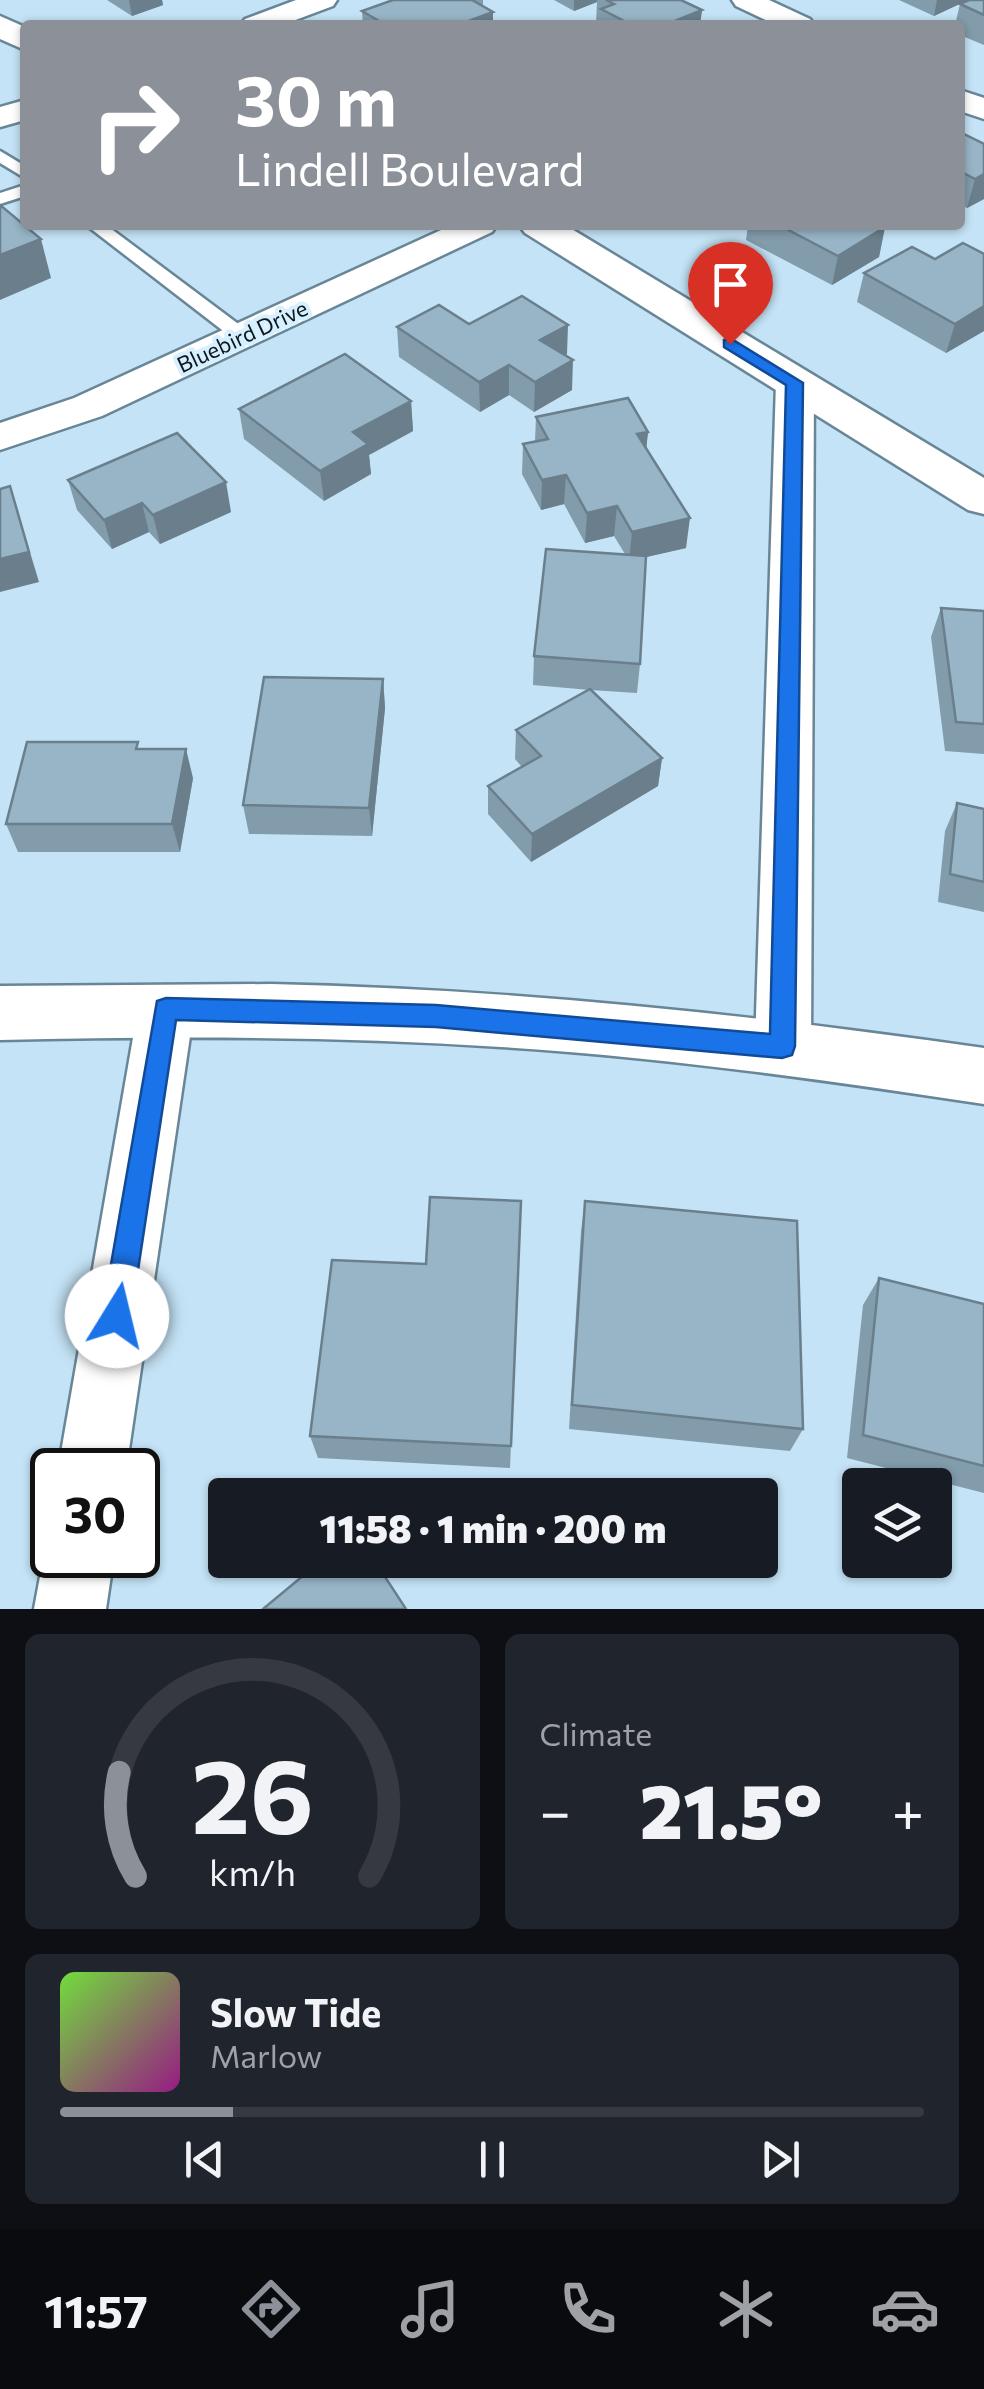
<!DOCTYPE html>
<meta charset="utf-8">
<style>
:root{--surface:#171b24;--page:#20242c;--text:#f1f3f6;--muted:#9ea1a6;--line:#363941;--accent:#8c9099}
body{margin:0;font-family:Commissioner,sans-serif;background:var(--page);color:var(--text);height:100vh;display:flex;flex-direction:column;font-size:38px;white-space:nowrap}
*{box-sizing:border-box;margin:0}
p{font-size:32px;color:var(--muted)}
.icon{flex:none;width:55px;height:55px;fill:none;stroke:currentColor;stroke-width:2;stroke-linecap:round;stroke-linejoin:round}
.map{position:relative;height:1609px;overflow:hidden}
.panel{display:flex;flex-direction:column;gap:25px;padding:25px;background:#0d0f14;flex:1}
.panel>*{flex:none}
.top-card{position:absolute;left:20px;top:20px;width:945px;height:210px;border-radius:10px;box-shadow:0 2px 8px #0004;background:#8c9099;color:#fff;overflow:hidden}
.controls{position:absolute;left:842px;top:1468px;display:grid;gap:20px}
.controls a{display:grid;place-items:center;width:110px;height:110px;border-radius:10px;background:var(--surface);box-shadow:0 2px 8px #0004;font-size:50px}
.speed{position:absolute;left:30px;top:1448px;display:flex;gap:20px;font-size:50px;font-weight:700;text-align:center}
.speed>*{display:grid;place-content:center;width:130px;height:130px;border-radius:50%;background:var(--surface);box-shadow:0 2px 8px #0004;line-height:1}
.speed .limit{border:5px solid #111;border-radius:15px;background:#fff;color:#111}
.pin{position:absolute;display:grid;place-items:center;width:85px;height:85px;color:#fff;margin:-102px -42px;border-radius:50% 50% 50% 0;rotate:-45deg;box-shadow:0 0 10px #0007}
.pin .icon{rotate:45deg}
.me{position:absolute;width:110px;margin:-55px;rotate:9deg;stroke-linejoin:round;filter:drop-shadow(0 0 8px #0008)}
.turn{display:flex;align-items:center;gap:35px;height:210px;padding:0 50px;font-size:45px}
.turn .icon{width:130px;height:130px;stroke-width:2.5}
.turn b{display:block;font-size:70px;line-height:85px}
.big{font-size:75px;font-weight:800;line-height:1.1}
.panel .tile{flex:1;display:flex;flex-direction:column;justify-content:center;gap:15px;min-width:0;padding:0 35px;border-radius:15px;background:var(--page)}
.panel .dial{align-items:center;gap:0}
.dial svg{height:260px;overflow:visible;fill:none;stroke:var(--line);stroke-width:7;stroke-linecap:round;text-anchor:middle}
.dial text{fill:var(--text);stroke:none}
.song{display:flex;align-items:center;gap:30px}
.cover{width:120px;height:120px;border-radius:15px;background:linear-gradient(135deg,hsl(100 70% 55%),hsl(310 70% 35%))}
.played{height:10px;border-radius:5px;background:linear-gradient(90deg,var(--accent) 20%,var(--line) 20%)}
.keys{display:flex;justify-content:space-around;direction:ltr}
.heat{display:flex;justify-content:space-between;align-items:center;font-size:55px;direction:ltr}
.panel .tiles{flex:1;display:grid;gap:25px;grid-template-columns:1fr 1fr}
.tile:last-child{grid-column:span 2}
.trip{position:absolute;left:208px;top:1478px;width:570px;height:100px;border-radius:10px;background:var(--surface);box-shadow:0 2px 8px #0004;font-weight:800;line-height:100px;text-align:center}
.dock{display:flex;height:160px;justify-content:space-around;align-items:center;background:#090b0e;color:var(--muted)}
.dock .icon{width:70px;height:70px}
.dock .selected{color:var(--accent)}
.dock b{font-size:45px;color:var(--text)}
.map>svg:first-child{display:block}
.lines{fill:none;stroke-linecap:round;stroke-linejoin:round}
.lane-casing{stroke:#698697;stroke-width:5}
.street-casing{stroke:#698697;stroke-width:5}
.secondary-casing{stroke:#698697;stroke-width:5}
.lane{fill:#fff;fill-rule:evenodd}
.street{fill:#fff;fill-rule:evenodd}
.secondary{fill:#fff;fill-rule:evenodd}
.wall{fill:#829cab}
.shaded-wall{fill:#6a7f8b}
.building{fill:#97b5c7;stroke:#6a7f8b;stroke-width:2.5}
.route{fill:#1a73e8;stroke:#114b97;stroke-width:2.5}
.labels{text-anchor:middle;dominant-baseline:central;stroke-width:8;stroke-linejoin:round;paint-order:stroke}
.far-street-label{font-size:22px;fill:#0b171d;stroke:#d7f0ff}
</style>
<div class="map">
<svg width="984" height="1609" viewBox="0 0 984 1609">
<rect width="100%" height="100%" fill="#c4e3f6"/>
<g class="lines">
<defs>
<g id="lane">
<polygon points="0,151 25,166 25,178 0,163"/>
<polygon points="25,185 25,196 0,204 0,193"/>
<polygon points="86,225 106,225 249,332 249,340 235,340"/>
</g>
<g id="street">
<polygon points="296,0 337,0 333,6 282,25 240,25 245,19"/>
<polygon points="732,0 769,0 810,19 815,25 776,25 736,6"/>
<polygon points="960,90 984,98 984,119 960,111"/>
<polygon points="25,100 25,120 0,127 0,107"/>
<polygon points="452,225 497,225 492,232 102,416 0,450 0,423 74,398"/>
<polygon points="795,371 809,375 814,383 811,1046 803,1064 783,1071 763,1064 755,1046 776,383 781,375"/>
<polygon points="166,985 186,992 194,1009 126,1470 58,1470 138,1009 146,992"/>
<polygon points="52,1534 52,1555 114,1555 106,1609 34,1609 44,1555"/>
</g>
<g id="secondary">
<polygon points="0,16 25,27 25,50 0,39"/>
<polygon points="519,225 565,225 984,478 984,514 968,510 525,233"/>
<path d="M271,984C510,989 747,1014 984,1048V1104C824,1080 663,1057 501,1047C334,1036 167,1036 0,1040V986Z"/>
</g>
</defs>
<use href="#lane" class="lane-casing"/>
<use href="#street" class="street-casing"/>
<use href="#secondary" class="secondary-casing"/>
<use href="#lane" class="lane"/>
<use href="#street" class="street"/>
<use href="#secondary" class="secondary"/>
</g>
<g class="wall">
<polygon points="107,0 162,0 163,5 132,16"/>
<polygon points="393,0 483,0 483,6 493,12 493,25 363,25 362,11"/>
<polygon points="554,0 681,0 702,10 700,25 600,25 596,23 597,2 574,11"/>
<polygon points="899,0 968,0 934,16"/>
<polygon points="984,0 984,45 960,35 960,25 955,25 960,4"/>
<polygon points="960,132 984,199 967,208 960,205"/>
<polygon points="748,225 881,225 885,227 879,257 832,285 746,240"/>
<polygon points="984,254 984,331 946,353 857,302 864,273 935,259"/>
<polygon points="469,324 567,354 565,355 572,390 534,412 509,395 480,412 399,357 397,327"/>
<polygon points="411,401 413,431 369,455 371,474 324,501 244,439 239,409"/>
<polygon points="536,417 648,432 646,448 686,548 646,557 640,664 637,693 590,690 662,758 658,786 531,862 488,814 488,786 522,767 515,759 516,730 590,690 533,685 534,656 625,554 614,536 585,543 564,504 541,510 522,474 523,444 535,441"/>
<polygon points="68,480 231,512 160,544 149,532 112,549 77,510"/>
<polygon points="941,608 984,611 984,754 945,751 931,637"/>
<polygon points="383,679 385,708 372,836 249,834 243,805"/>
<polygon points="140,749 193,778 180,852 18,852 6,824"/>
<polygon points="957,803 984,809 984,912 938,902 945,831"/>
<polygon points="521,1201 510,1468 318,1458 310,1436 426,1264"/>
<polygon points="585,1201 803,1429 790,1451 569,1429 581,1231"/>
<polygon points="879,1278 984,1304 984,1493 847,1458 863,1305"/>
</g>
<g class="shaded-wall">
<polygon points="129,0 162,0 163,5 132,16"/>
<polygon points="574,0 597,0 597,2 574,11"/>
<polygon points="937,0 968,0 934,16"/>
<polygon points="702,10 700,25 665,25"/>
<polygon points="493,12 493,25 458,25"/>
<polygon points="984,174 984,199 967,208 975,179"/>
<polygon points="885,227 879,257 832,285 838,256"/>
<polygon points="41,239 51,278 0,300 0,255"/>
<polygon points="984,306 984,331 946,353 955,324"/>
<polygon points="568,325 567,354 540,369 540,340"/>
<polygon points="573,360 572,390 534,412 535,382"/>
<polygon points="509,365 509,395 480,412 479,382"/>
<polygon points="411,401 413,431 369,455 371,474 324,501 320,471 353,432"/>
<polygon points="648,432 645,461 637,434"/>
<polygon points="566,475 564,504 541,510 542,480"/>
<polygon points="226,482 231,512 160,544 153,515"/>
<polygon points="10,486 39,582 0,592 0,559"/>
<polygon points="142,503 149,532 112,549 104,520"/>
<polygon points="617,506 614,536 585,543 587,513"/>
<polygon points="690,518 686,548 629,561 632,532"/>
<polygon points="383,679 385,708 372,836 369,808"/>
<polygon points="186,749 193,778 180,852 172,824"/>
<polygon points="662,758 658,786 531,862 532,834"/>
</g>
<g class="building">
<polygon points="393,0 472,0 493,12 458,25 386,25 362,11"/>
<polygon points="606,0 681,0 702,10 665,25 632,25 601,9 614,4"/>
<polygon points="969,0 984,0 984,15 960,4"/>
<polygon points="960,132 984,144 984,174 975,179 960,171"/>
<polygon points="0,205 41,239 0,255"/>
<polygon points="779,225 881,225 885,227 838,256"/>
<polygon points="963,243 984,254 984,306 955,324 864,273 912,247 935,259"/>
<polygon points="522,296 568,325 540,340 573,360 535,382 509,365 479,382 397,327 439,305 469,324"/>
<polygon points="345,354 411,401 353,432 368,444 320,471 239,409"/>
<polygon points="628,398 648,432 637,434 690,518 632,532 617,506 587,513 566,475 542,480 523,444 548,439 536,417"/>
<polygon points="177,433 226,482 153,515 142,503 104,520 68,480"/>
<polygon points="10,486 29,552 0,559 0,489"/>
<polygon points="546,549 646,556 640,664 534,656"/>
<polygon points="941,608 984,611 984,724 956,722"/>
<polygon points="264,677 383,679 369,808 243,805"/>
<polygon points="590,689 662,758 532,834 488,786 541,756 516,730"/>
<polygon points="27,742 138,742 136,749 186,749 172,824 6,824"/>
<polygon points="957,803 984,809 984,882 950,874"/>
<polygon points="430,1197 521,1201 511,1446 310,1436 332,1260 426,1264"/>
<polygon points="585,1201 797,1221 803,1429 572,1405"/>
<polygon points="879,1278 984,1304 984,1466 863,1435"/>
<polygon points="322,1560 374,1560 406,1609 263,1609"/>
</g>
<polygon class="route" points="730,338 803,383 795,1046 792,1055 782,1058 436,1027 176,1020 131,1316 127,1326 117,1331 107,1326 102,1316 157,1001 166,998 436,1005 770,1034 786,385 724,347 724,340"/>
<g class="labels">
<g class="far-street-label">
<text transform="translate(242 336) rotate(-25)">Bluebird Drive</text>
</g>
</g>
</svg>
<div class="controls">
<a><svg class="icon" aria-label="layers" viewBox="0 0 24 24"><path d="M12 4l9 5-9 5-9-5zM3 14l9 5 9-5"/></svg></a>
</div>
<div class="speed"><div class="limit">30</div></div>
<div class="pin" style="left:730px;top:344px;background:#d93025"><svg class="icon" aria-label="arrive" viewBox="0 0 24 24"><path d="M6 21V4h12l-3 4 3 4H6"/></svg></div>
<svg class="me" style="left:117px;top:1316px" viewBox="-20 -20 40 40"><circle r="19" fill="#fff"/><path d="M0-13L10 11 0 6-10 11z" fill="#1a73e8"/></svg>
<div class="trip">11:58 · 1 min · 200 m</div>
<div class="top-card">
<div class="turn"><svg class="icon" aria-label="right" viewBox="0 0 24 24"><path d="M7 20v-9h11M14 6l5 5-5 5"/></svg><div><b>30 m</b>Lindell Boulevard</div></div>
</div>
</div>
<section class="panel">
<div class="tiles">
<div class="tile dial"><svg viewBox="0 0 100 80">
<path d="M14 69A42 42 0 1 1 86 69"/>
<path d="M14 69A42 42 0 0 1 9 37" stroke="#8c9099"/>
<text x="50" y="56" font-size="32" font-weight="700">26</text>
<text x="50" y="72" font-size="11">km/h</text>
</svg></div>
<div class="tile"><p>Climate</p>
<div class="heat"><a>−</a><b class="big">21.5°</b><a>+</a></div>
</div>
<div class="tile">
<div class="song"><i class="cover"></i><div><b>Slow Tide</b><p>Marlow</p></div></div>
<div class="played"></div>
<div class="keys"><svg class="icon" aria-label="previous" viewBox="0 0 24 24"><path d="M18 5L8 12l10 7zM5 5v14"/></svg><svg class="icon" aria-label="pause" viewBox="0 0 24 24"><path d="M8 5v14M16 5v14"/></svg><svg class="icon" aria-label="next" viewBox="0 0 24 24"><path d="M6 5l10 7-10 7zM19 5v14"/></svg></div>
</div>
</div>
</section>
<nav class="dock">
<b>11:57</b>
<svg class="icon selected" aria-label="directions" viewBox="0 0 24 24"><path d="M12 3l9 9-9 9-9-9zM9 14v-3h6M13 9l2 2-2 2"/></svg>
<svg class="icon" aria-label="music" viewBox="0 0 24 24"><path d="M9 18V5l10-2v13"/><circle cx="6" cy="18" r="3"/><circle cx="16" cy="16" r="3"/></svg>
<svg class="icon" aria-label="phone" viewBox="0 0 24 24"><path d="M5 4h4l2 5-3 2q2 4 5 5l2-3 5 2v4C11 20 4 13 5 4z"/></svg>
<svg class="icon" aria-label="climate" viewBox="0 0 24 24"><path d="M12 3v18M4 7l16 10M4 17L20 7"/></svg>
<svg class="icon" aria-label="car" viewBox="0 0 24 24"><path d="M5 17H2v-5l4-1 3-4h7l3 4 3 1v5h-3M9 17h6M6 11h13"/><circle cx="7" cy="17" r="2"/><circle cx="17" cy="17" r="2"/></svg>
</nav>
